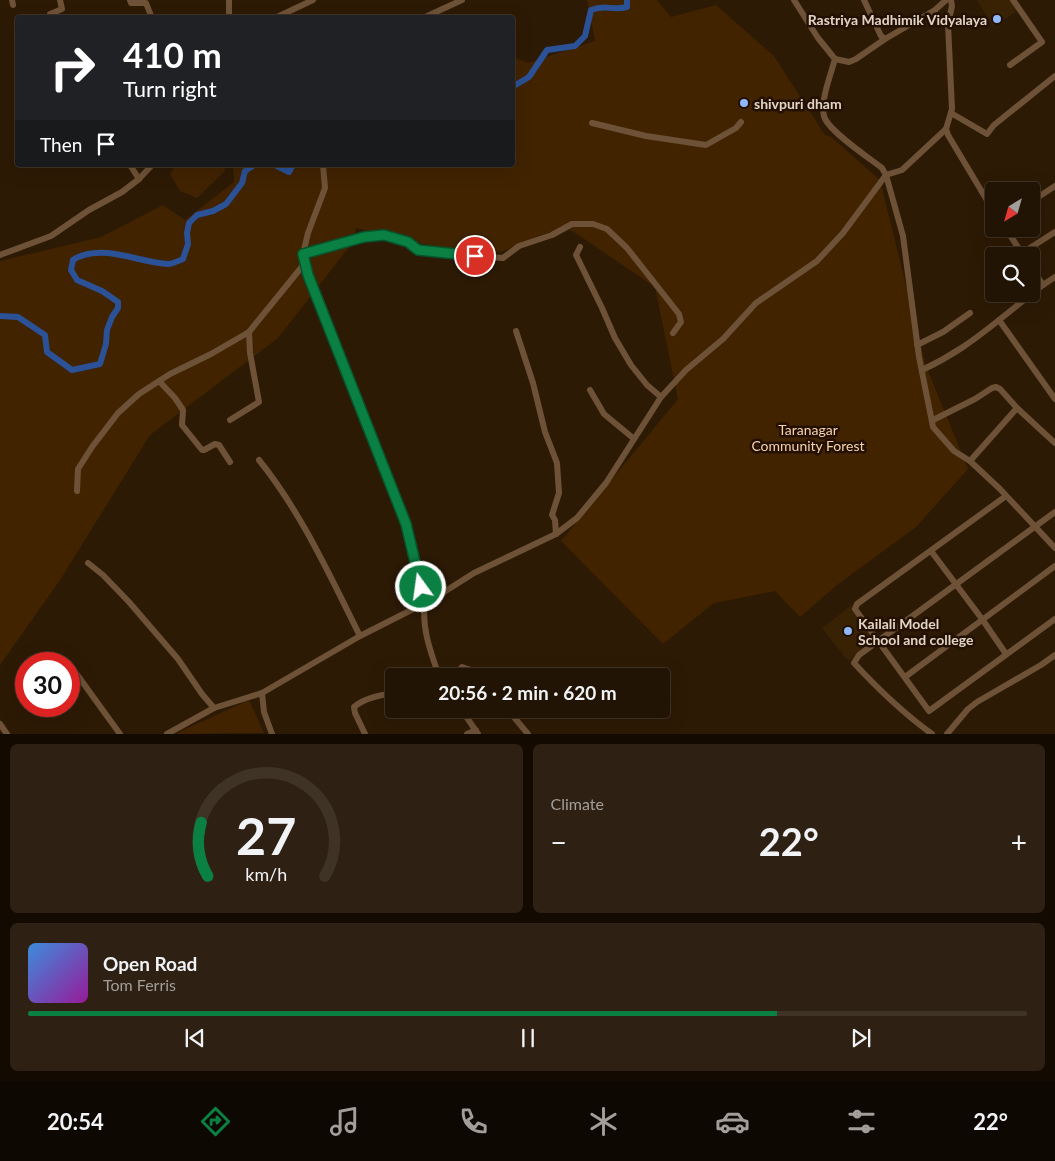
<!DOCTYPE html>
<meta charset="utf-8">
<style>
:root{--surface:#221404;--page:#2e2113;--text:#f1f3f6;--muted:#a29e9a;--line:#3f3326;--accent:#0b8043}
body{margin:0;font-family:Lato,sans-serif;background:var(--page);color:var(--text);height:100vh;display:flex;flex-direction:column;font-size:19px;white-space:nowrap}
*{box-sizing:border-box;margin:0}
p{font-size:16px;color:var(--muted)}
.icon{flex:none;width:28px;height:28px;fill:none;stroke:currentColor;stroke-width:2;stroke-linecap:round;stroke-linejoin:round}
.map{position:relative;height:734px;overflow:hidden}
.details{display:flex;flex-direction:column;gap:10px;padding:10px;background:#130b02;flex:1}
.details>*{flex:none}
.guide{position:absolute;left:15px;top:15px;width:500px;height:152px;border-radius:5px;box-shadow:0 5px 20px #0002,0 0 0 1px var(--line);background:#202124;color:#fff;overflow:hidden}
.needle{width:32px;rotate:217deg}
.fabs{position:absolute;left:985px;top:182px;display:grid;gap:10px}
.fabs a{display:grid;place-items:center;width:55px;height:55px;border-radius:5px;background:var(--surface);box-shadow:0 5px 20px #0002,0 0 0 1px var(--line);font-size:25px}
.speed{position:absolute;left:15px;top:652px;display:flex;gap:10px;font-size:25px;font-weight:700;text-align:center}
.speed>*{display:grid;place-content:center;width:65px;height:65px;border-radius:50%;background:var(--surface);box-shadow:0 5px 20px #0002,0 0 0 1px var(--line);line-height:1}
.speed .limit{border:8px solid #d22;background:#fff;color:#111}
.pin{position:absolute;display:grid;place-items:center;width:42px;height:42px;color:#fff;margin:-21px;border:2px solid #fff;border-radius:50%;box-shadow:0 1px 5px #0007}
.me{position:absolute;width:55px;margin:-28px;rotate:346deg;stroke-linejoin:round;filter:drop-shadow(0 0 4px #0008)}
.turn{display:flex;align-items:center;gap:18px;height:105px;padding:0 25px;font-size:22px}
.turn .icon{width:65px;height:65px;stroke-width:2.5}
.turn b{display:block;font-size:35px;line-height:42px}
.then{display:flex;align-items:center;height:48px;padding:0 25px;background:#0003;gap:10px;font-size:19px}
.big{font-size:38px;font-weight:700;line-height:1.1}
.details .widget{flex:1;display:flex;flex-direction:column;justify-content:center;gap:8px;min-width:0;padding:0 18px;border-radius:8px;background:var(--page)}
.details .dial{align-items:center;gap:0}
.dial svg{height:130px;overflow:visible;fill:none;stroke:var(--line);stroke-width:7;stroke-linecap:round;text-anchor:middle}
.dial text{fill:var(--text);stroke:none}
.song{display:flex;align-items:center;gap:15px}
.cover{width:60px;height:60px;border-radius:8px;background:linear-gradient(135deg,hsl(210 70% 55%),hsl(300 70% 35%))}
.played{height:5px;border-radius:2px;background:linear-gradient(90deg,var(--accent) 75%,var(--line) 75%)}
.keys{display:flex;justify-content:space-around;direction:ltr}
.heat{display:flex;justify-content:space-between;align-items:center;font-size:28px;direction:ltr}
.details .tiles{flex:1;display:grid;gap:10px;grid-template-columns:1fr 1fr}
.widget:last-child{grid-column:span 2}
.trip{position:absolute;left:385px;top:668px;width:285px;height:50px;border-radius:5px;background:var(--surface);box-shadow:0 5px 20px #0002,0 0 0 1px var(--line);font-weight:700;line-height:50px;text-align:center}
.dock{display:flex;height:80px;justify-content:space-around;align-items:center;background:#0e0802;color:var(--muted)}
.dock .icon{width:35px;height:35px}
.dock .selected{color:var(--accent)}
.dock b{font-size:22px;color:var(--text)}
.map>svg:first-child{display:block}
.built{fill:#392104}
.green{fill:#412300}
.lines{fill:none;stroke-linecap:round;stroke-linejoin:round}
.canal{stroke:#2b5196;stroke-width:6}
.street{stroke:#6e5237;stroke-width:6}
.route-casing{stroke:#07532c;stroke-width:12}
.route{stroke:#0b8043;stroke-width:9}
.poi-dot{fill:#90b8fd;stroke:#231000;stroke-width:2}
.labels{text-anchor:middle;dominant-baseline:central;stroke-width:5;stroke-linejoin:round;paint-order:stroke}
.poi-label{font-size:14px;font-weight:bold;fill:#e1d4c7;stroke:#231000;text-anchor:start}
.park-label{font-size:14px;fill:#f6d2af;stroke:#231000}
</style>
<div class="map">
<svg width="1055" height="734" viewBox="0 0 1055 734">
<rect width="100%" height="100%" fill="#2d1a05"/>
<g class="built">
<polygon points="977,0 1011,0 1016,12 993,26"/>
<polygon points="852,605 877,640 848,661 822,628"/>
</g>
<g class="green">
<polygon points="587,0 657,0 671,17 716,5 774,56 825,135 831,137 880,180 926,366 968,469 916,527 837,585 800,617 775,591 714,603 663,644 561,541 678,399 655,287 568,228 541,235 501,252 436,247 356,228 353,242 278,338 150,435 60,580 0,665 0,261 101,237 163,205 185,220 234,182 233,168 238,165 512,165 513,57 528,63 595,41"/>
<polygon points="176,165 224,165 225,171 197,198 180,191 170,174"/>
<polygon points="249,700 264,733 175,734"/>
</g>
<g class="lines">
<g class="canal">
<path d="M512,87L529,77L547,50L575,46L585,36L591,10C606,4 612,11 627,7V0"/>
<polyline points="275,165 289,172 293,165"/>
<path d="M0,316L18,317L45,335L47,352L72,370L100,364L106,344L107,330L112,317L118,308V302L102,291L77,280L71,270L73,260C100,242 140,263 168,264C173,264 178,261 183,259L188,244L187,233L189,223L197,215L213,211L226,204L242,183L245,171L254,165"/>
</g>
<g class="street">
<polyline points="12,0 13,5"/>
<polyline points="130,0 131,3 146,3 152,18"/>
<path d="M794,0L818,38L835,59C831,74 820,101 824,116C827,130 869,158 882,168L886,175L903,236L919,357L933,427L954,451L970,461L1000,489L1055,548"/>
<polyline points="864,0 881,36 885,39"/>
<polyline points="951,0 952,6 948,24 952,109 946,129 948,135 994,212"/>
<polyline points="51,18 50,14 62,9 60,0"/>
<polyline points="229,18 229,0"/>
<polyline points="275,18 313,0"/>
<polyline points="423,18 462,0"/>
<polyline points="835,59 849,62 856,59 885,39 935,10 946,0"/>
<polyline points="1010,65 1042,42 1013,0"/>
<polyline points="951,113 987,134 994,125 1055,76"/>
<polyline points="592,123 646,136 706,145 736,128 741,122"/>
<polyline points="130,165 139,179"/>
<path d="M323,165L325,188L308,233L303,254L308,275L406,524L425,602C421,627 431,653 439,676"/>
<polyline points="1031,202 1055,186"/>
<polyline points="1006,229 1023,255"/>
<polyline points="580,247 576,255 602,308 615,338 631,365 647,385 661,397"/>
<polyline points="1022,253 1055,232"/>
<polyline points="303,254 364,237 384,235 408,242 418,250 461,255 503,258 519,246 552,235 572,224 593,224 607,229 627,248 679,314 681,322 673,333"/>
<polyline points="0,255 51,236 89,210 122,192 139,179 152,165"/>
<polyline points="1031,267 1043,285 999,320 1055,399"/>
<polyline points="1043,285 1055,277"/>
<polyline points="516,331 533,383 545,432 557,463 559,493 552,515 555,520 556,534"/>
<polyline points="917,345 943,332 970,313"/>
<path d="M922,370C952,356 973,341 999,320"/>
<polyline points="159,381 175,398 183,410 182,425 202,450 204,450 215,444 219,445 230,462"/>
<polyline points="590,390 604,414 633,438"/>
<polyline points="230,420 259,402 250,353 249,332"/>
<polyline points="933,420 975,399 992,388 996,387 1000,389 1017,408"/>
<path d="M259,460C301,512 330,576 360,636"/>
<polyline points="970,461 1017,408 1055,443"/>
<polyline points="77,491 78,469 92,447 118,413 139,394 170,374 211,354 249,332 305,263"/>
<polyline points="1006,496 857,604 855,609 929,711 1055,619"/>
<polyline points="931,551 982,619 1006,654"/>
<polyline points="88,563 103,575 129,602 178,659 202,694 214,708"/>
<polyline points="73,669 120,734"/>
<polyline points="453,676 462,667 471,670 478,676"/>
<polyline points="905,677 1055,566"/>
<polyline points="262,693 264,712 272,734"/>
<polyline points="461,709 478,734"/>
<polyline points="507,709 528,734"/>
<polyline points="0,724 7,734"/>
<polyline points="167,734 214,708 262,693 360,636 433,599 474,573 556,534 577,518 606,483 661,397 686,370 723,339 756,303 817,261 843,233 886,175 902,170 946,129"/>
<path d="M365,734L355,713L354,707C364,698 380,695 394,693"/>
<polyline points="467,734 476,730"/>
<path d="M932,734C903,713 878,689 854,663L859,655L1055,512"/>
<polyline points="947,734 968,709 977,702 1041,665 1055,655"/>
</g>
</g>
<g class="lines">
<defs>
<polyline id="route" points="421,587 406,524 308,275 303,254 364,237 384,235 408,242 418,250 475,256"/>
</defs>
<use href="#route" class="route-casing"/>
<use href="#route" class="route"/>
</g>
<g class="poi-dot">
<circle cx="997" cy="19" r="5"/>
<circle cx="744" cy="103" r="5"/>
<circle cx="848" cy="631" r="5"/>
</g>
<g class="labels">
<g class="poi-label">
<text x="987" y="19" text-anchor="end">Rastriya Madhimik Vidyalaya</text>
<text x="754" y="103">shivpuri dham</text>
<text x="858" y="623">Kailali Model<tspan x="858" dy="16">School and college</tspan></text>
</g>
<g class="park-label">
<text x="808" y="429">Taranagar<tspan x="808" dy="16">Community Forest</tspan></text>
</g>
</g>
</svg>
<div class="fabs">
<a><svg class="needle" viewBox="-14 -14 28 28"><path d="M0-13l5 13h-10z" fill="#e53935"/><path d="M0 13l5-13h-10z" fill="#a29e9a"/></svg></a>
<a><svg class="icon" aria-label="search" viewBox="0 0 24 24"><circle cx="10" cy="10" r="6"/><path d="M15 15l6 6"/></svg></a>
</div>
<div class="speed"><div class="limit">30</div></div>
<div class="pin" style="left:475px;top:256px;background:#d93025"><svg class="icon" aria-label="arrive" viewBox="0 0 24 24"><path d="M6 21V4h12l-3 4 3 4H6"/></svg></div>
<svg class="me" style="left:421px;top:587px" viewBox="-20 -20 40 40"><circle r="17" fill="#0b8043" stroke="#fff" stroke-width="3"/><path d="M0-11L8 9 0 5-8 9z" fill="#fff"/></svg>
<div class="trip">20:56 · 2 min · 620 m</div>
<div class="guide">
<div class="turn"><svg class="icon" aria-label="right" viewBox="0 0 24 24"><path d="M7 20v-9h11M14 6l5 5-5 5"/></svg><div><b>410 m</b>Turn right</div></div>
<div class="then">Then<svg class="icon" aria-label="arrive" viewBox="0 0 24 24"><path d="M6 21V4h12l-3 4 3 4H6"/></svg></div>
</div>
</div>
<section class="details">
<div class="tiles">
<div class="widget dial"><svg viewBox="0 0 100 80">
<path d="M14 69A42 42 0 1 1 86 69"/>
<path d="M14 69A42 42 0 0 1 10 36" stroke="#0b8043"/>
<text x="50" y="56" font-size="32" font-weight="700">27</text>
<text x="50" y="72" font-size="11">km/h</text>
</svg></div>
<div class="widget"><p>Climate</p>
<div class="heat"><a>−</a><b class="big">22°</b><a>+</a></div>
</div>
<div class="widget">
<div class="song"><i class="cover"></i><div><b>Open Road</b><p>Tom Ferris</p></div></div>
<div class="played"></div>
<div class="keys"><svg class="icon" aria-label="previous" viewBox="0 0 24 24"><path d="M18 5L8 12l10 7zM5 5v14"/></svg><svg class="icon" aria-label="pause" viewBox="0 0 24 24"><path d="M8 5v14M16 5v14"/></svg><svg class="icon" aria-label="next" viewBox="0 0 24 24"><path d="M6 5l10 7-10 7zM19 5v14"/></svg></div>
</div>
</div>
</section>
<nav class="dock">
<b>20:54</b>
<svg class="icon selected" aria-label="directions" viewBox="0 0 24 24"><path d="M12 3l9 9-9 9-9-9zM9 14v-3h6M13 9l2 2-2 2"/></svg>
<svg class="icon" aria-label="music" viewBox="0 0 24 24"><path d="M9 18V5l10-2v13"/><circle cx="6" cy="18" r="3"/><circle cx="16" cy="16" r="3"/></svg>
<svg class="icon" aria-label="phone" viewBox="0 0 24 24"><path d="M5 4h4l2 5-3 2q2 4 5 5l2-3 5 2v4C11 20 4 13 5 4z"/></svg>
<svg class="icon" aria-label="climate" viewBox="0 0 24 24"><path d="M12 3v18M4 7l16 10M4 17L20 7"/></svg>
<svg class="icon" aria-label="car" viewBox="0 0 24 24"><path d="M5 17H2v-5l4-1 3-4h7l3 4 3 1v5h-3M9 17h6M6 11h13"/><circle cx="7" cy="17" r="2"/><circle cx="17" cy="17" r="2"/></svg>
<svg class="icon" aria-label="filters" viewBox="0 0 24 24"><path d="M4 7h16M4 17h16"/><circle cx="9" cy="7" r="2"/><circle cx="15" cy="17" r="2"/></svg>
<b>22°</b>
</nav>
